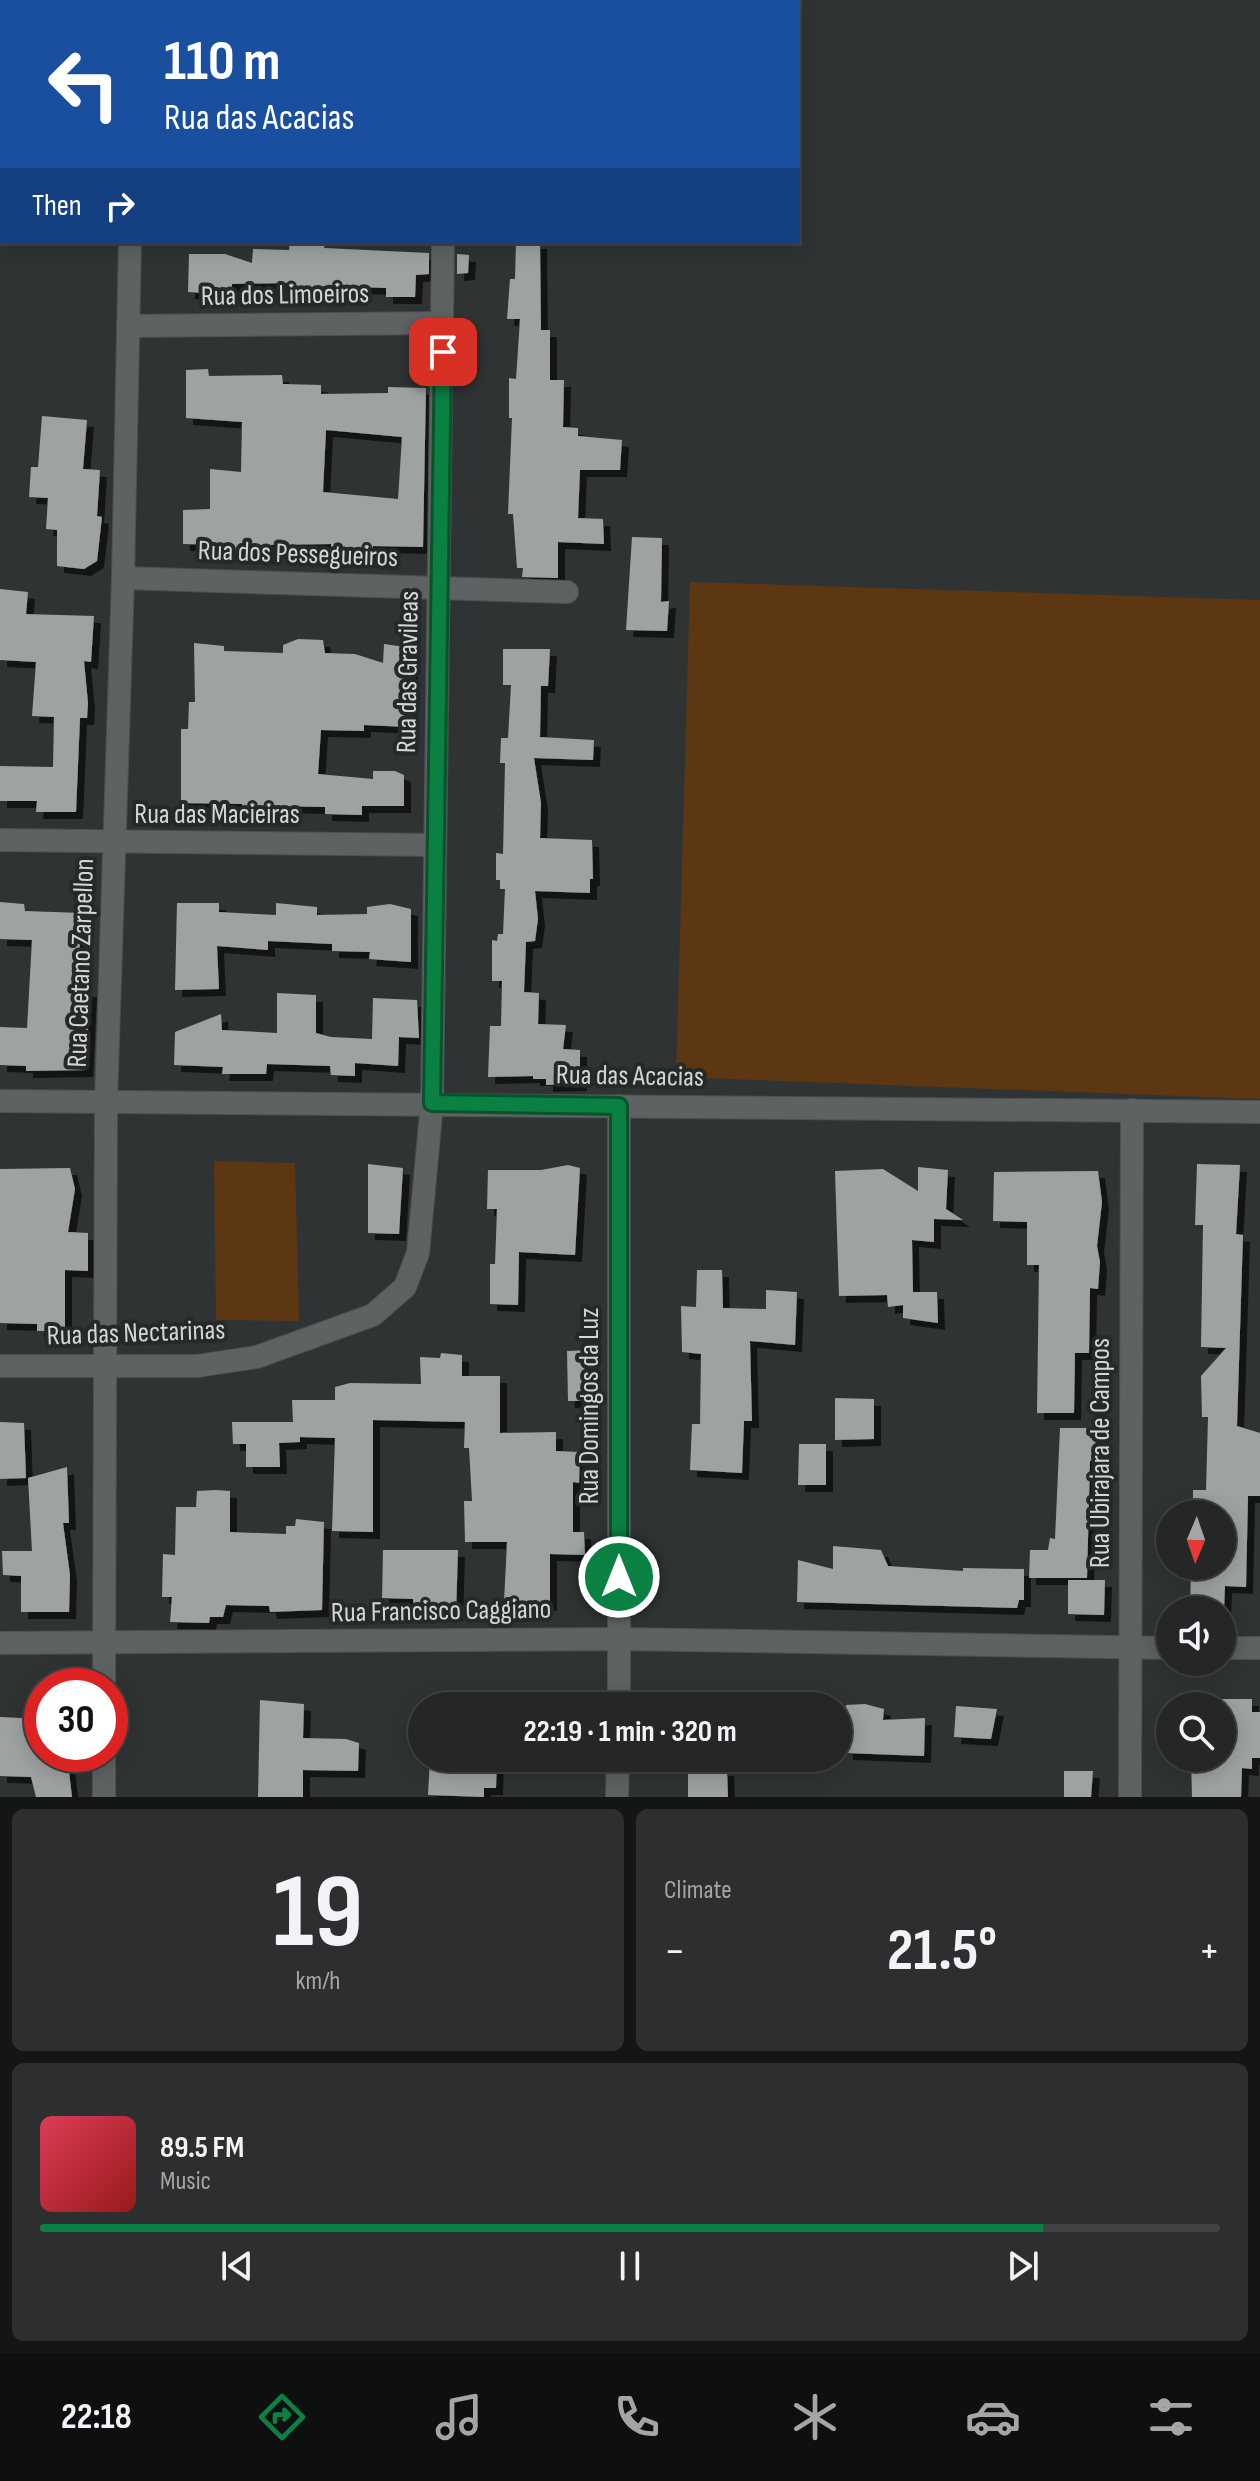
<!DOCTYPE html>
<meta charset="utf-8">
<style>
:root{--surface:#242627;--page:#2c2e2f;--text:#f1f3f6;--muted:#a3a5a7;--line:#414344;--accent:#0b8043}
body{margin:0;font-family:"Sofia Sans Condensed",sans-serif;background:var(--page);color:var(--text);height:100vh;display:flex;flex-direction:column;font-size:30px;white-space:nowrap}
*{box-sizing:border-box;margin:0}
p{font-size:26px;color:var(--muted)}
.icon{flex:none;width:44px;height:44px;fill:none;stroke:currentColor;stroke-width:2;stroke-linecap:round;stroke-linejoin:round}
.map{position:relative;height:1797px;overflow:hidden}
.details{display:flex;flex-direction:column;gap:12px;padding:12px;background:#141515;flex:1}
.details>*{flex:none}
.hud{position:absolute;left:0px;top:0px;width:800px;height:244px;box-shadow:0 4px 20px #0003,0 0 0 2px var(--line);background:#1a4fa0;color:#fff;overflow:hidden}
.needle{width:52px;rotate:182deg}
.fabs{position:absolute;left:1156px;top:1500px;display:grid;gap:16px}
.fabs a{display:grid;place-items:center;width:80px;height:80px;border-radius:50%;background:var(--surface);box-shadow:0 4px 20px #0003,0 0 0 2px var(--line);font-size:40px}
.speed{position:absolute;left:24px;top:1668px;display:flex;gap:16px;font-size:40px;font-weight:700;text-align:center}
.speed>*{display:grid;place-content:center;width:104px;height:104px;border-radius:50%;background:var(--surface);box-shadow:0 4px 20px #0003,0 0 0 2px var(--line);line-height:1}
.speed .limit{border:12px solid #d22;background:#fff;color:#111}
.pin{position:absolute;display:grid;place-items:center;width:68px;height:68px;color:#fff;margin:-34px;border-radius:16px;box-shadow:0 4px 12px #0006}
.me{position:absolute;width:88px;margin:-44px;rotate:0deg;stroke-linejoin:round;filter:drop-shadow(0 0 6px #0008)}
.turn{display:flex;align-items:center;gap:28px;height:168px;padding:0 32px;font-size:36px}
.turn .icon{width:104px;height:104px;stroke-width:2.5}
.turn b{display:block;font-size:56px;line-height:68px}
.then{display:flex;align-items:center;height:76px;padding:0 32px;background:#0003;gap:16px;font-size:30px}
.big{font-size:60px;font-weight:700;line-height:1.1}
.details .tile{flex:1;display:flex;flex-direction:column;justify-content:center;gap:12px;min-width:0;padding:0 28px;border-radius:12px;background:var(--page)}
.details .dial{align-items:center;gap:0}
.dial b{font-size:104px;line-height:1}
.song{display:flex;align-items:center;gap:24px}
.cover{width:96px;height:96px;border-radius:12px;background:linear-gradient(135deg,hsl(350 70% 55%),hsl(0 70% 35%))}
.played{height:8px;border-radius:4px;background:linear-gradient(90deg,var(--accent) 85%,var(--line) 85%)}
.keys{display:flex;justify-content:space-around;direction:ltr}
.heat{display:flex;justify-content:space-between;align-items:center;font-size:44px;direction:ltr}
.details .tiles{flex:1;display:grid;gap:12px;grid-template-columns:1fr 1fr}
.tile:last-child{grid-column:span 2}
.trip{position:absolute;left:408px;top:1692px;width:444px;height:80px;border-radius:40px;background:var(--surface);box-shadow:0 4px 20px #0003,0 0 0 2px var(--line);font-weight:700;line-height:80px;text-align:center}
.menu{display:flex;height:128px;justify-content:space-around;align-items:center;background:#0e0f10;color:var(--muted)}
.menu .icon{width:56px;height:56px}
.menu .on{color:var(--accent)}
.menu b{font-size:36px;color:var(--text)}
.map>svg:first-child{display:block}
.green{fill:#5c3712}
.building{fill:#9ea2a3;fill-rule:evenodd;filter:url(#shadow)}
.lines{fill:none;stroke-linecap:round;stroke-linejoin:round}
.street-casing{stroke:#4d4f50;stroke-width:24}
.street{stroke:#5e6263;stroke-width:22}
.route-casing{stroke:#07532c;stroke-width:20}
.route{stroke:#0b8043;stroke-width:14}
.labels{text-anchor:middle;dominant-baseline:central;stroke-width:8;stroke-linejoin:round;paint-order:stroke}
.street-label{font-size:28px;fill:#d4d6d6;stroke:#26292a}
</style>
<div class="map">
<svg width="1260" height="1797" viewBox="0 0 1260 1797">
<defs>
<filter id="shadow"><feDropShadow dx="7" dy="7" stdDeviation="0" flood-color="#0009"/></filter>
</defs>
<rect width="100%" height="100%" fill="#303334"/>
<g class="green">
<polygon points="690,582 1260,600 1260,1099 676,1077"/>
<polygon points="214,1161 295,1163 299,1321 216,1320"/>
</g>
<g class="building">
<polygon points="290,242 325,242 324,248 429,253 429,274 416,275 415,297 386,297 386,288 323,286 323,297 288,295 288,283 232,284 232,295 188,292 189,254 225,254 252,263 253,249 289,250"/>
<polygon points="516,242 540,242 541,330 550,330 550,380 564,380 563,427 578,428 578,436 622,440 620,470 580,470 578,518 603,519 604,544 558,542 558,578 522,577 523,568 517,568 513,514 508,514 512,418 509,418 509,378 516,379 520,319 507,319 510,279 515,279"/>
<polygon points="457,254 469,255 468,273 457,274"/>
<path d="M208,369L209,376L282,375L283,384L321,385V394L388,393V387L426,388L423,547L373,546V554H331V544L271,545L270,557L231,555V545L183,544V510L210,509V469L241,472L242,422L186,418V370ZM326,430L402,437L398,499L323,492Z"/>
<polygon points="42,416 87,420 83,469 100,470 97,516 102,517 97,561 84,569 57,566 57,530 46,529 48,498 29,497 31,467 38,467"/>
<polygon points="632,537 662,538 661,602 669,601 667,631 626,630"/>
<polygon points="0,589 28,592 26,614 94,616 91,662 84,661 88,703 87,718 80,718 76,812 36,812 37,801 0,801 0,766 53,767 54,717 32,716 36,662 0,660"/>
<polygon points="298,639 323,640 325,653 355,654 383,663 384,644 412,648 409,727 364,725 364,731 321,730 318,774 373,779 373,771 395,771 404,775 404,806 362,806 362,815 325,814 325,807 270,806 262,813 242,812 242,804 181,803 181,729 188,729 189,702 195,702 194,643 224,646 224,651 283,653 283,645"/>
<polygon points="503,649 550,649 548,686 541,686 540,737 594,740 593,760 534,758 541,803 540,838 592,840 593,879 590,879 590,893 535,891 538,919 535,941 526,942 524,992 539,993 538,1024 566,1025 563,1049 580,1050 580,1084 546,1085 546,1079 533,1079 533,1076 488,1077 490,1026 501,1026 502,981 492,981 492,940 497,941 498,934 503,934 505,889 500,889 500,880 496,880 496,853 503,854 505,763 500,763 501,738 508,738 511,685 503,685"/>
<polygon points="0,902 24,904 25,911 82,913 77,990 90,990 86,1070 26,1071 26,1066 0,1065 0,1027 27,1028 32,940 0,939"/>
<polygon points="177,903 219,903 219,912 276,915 276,903 317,907 317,915 367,914 367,907 390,904 411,909 411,962 369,959 370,952 332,951 332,944 268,941 268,950 217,946 219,989 175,990"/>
<polygon points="277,993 316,995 316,1033 331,1037 372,1039 373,998 417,1000 419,1038 399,1037 398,1066 355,1063 355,1076 331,1075 330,1066 267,1064 266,1074 222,1074 223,1067 174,1065 175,1032 221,1014 222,1030 277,1033"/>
<polygon points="368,1164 403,1168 399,1234 368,1233"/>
<polygon points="1197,1164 1240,1165 1236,1234 1243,1235 1237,1426 1260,1433 1260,1496 1248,1496 1246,1587 1225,1586 1224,1610 1190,1610 1191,1566 1222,1566 1222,1514 1193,1514 1193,1490 1206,1490 1208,1417 1202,1417 1201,1376 1226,1348 1201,1347 1203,1225 1195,1225"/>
<polygon points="568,1165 580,1168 575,1255 519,1252 518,1305 490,1304 490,1264 495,1264 497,1209 487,1209 488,1170 541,1170"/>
<polygon points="918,1167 948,1170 946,1209 963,1220 934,1219 934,1242 912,1240 913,1292 937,1292 938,1323 903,1318 903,1305 888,1307 887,1295 839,1296 835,1171 883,1169 918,1191"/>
<polygon points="70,1168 75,1189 68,1232 88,1233 88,1271 65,1270 65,1331 37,1331 37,1324 0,1323 0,1169"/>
<polygon points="1098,1171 1102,1202 1097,1246 1100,1262 1098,1289 1090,1288 1089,1353 1075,1353 1074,1413 1037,1413 1039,1265 1027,1265 1027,1222 993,1221 994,1172"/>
<polygon points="697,1270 722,1270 723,1308 766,1309 766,1290 797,1292 795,1345 750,1341 752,1421 744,1421 742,1473 690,1470 692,1424 700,1424 701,1354 682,1352 681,1306 696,1307"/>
<polygon points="589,1350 590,1401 568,1401 567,1351"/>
<polygon points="441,1353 462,1355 462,1376 500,1376 500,1433 556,1432 556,1451 580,1452 579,1483 573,1482 573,1532 584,1532 585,1555 550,1554 550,1604 504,1602 507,1542 465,1542 464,1501 472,1501 469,1448 464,1448 465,1422 373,1420 373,1532 332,1531 335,1438 300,1437 300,1442 279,1443 280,1467 246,1467 246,1444 233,1444 232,1422 293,1422 292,1400 335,1400 335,1387 350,1383 421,1384 420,1357 440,1358"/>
<polygon points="835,1398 874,1399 874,1439 835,1440"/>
<polygon points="0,1422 24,1423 26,1478 0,1479"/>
<polygon points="1060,1428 1090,1428 1090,1438 1096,1438 1095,1461 1090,1461 1087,1578 1029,1578 1030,1550 1048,1550 1050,1538 1055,1539"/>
<polygon points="799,1444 826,1444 826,1485 798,1485"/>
<polygon points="67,1467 69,1523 63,1523 70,1575 69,1612 21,1612 21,1576 3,1575 2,1551 32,1551 28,1478"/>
<polygon points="216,1490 230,1491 230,1532 286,1534 286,1526 295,1526 296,1519 324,1522 322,1610 270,1612 269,1606 226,1605 223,1617 210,1617 209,1623 170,1622 172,1597 162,1597 163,1554 175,1555 176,1507 196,1507 197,1491"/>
<polygon points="833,1546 881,1550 888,1566 963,1571 963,1568 1024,1569 1024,1600 1019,1600 1017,1608 797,1602 798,1560 833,1569"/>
<polygon points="383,1550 458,1550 456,1614 414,1613 413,1599 382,1598"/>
<polygon points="1068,1580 1105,1580 1104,1615 1068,1614"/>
<polygon points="1222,1699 1252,1699 1252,1712 1260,1712 1260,1758 1252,1758 1252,1769 1242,1768 1241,1797 1192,1797 1191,1758 1222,1758"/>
<polygon points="260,1700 304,1704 303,1738 346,1739 359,1743 358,1771 303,1770 303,1797 258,1797"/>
<polygon points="865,1704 884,1709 883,1720 925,1718 924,1756 846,1753 846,1705"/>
<polygon points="956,1706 997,1709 991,1739 954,1737"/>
<polygon points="0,1717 42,1719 42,1754 67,1754 72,1797 36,1797 31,1777 0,1776"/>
<polygon points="430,1758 497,1758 496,1788 484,1788 484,1797 428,1795"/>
<polygon points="688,1769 727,1769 728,1797 688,1797"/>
<polygon points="1064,1771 1093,1771 1091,1797 1064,1797"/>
</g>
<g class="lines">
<defs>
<g id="street">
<polyline points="612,2 612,0"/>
<polyline points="128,326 443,323"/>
<polyline points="123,578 567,592"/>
<polyline points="0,840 434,845"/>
<polyline points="0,1101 1260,1112"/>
<polyline points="0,1366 197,1366 257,1357 373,1315 405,1287 418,1253 432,1103 443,242"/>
<polyline points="0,1643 620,1639 1170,1648"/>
<polyline points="1222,1648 1260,1648"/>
<polyline points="104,1686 106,1102 123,578 130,242"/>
<polyline points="619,1706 619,1106"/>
<polyline points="104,1797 104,1754"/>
<polyline points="617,1797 618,1758"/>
<polyline points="1130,1797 1132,1110"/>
</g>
</defs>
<use href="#street" class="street-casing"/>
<use href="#street" class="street"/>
</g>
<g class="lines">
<defs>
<polyline id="route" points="443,352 432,1103 619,1106 619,1577"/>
</defs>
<use href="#route" class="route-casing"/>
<use href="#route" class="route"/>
</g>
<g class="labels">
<g class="street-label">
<text transform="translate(285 295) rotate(-1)">Rua dos Limoeiros</text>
<text transform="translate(298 554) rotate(2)">Rua dos Pessegueiros</text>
<text transform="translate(408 672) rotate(-89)">Rua das Gravileas</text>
<text x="217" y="814">Rua das Macieiras</text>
<text transform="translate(81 963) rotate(-88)">Rua Caetano Zarpellon</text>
<text transform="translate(630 1076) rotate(1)">Rua das Acacias</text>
<text transform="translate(136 1333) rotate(-2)">Rua das Nectarinas</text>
<text transform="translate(589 1406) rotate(-90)">Rua Domingos da Luz</text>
<text transform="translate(1100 1453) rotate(-90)">Rua Ubirajara de Campos</text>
<text transform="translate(441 1611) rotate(-1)">Rua Francisco Caggiano</text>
</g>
</g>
</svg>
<div class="fabs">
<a><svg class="needle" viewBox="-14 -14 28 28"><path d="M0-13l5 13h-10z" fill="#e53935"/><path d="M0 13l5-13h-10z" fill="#a3a5a7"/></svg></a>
<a><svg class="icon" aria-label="sound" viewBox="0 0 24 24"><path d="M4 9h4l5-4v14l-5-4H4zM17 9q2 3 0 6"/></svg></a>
<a><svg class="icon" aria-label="search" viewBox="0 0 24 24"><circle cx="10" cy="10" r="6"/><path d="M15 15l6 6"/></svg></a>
</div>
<div class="speed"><div class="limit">30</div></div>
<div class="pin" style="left:443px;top:352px;background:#d93025"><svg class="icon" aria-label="arrive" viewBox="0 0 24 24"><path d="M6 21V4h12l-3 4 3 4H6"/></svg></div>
<svg class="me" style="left:619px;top:1577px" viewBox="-20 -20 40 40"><circle r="17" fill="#0b8043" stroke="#fff" stroke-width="3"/><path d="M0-11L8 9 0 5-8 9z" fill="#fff"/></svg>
<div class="trip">22:19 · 1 min · 320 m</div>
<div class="hud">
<div class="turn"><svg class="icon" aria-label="left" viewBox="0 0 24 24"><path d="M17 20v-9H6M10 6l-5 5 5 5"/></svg><div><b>110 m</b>Rua das Acacias</div></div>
<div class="then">Then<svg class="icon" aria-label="right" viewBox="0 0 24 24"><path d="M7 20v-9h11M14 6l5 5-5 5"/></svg></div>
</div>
</div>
<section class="details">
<div class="tiles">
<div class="tile dial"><b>19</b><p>km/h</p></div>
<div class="tile"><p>Climate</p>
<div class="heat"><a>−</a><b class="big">21.5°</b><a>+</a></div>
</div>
<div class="tile">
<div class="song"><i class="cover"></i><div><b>89.5 FM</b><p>Music</p></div></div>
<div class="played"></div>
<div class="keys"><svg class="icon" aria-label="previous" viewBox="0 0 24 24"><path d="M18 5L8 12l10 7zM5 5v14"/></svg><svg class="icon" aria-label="pause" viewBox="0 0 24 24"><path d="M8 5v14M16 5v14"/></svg><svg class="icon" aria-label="next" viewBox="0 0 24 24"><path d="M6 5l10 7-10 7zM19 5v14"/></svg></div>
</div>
</div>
</section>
<nav class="menu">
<b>22:18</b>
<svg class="icon on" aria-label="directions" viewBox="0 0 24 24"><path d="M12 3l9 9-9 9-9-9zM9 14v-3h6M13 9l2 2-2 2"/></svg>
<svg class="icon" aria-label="music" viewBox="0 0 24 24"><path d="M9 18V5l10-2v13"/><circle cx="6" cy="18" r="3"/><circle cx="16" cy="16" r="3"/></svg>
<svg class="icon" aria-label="phone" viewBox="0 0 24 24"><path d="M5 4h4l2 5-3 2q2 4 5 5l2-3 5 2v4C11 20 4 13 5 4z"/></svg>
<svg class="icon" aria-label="climate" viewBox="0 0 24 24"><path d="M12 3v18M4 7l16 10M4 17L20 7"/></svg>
<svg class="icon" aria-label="car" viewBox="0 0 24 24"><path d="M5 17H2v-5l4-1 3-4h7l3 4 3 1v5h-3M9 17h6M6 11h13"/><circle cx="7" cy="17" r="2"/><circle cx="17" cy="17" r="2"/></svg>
<svg class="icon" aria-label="filters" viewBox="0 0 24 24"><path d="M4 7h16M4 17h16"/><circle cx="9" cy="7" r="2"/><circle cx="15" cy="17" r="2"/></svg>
</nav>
